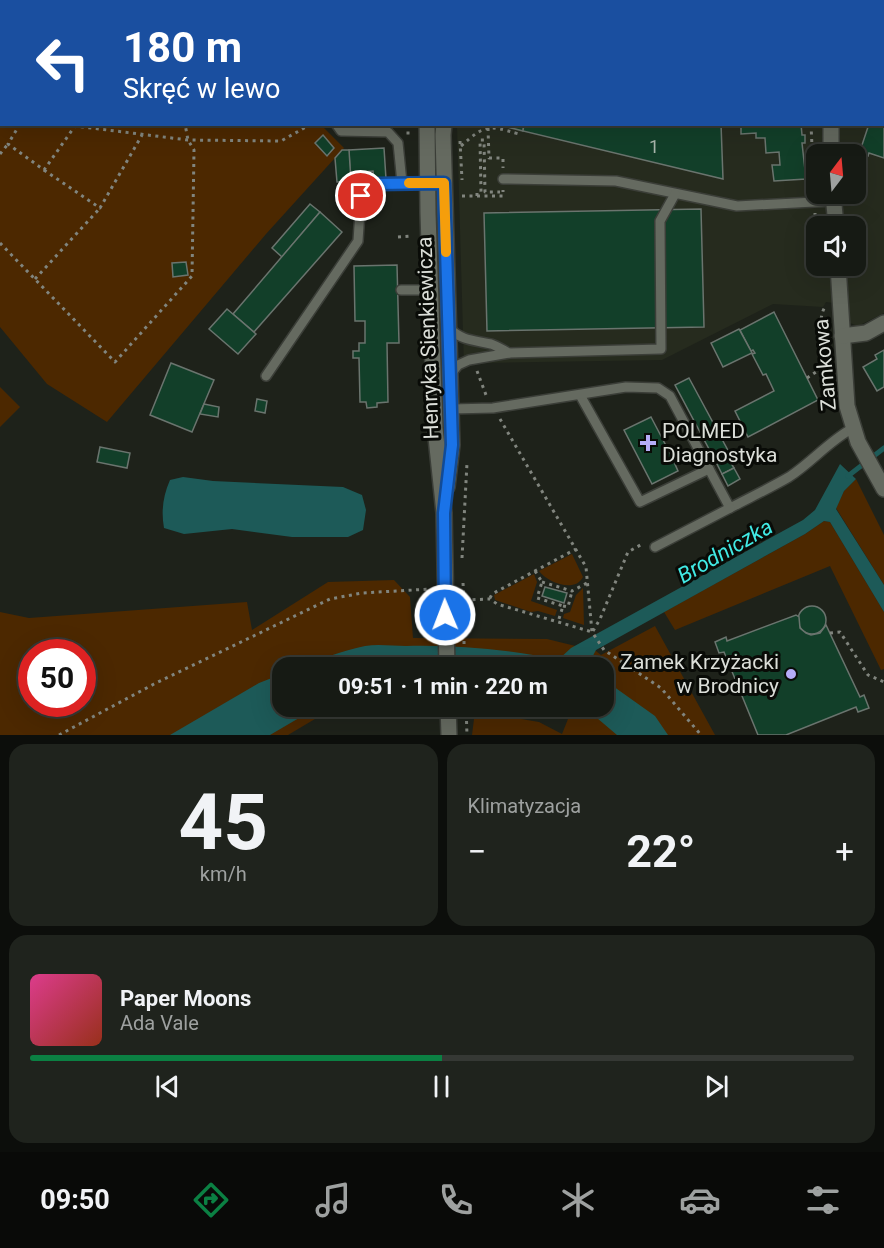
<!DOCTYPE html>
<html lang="pl">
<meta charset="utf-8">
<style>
:root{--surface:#161a14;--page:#1f231d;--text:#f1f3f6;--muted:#9ea1a0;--line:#353834;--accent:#0b8043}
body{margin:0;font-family:Roboto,sans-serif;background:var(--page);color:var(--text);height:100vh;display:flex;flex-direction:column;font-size:22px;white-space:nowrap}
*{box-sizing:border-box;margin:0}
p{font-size:20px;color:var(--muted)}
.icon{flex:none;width:33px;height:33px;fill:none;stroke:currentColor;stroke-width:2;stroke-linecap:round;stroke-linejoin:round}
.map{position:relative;height:735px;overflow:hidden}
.panel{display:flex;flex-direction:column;gap:9px;padding:9px;background:#0c0e0b;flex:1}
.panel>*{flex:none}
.top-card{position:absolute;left:0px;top:0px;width:885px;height:126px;box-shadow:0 6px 24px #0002,0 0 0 2px var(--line);background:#1a4fa0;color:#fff;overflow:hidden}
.needle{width:39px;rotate:16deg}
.fabs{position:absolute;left:806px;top:144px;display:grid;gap:12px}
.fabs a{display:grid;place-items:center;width:60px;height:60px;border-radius:12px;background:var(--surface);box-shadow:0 6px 24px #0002,0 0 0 2px var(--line);font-size:30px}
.speed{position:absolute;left:18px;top:639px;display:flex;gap:12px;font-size:30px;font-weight:700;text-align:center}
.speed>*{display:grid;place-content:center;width:78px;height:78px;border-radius:50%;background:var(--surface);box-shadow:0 6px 24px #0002,0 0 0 2px var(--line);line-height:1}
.speed .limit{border:9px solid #d22;background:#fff;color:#111}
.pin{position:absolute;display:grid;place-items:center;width:51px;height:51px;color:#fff;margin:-26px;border:3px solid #fff;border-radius:50%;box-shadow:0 2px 6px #0007}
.me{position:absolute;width:66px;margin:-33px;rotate:359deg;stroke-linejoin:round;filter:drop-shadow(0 0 4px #0008)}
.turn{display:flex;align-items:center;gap:21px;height:126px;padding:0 24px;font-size:27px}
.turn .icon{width:78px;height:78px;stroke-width:2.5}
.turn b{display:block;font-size:42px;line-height:51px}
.big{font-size:45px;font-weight:700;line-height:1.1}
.panel .widget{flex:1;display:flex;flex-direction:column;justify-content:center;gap:9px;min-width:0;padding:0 21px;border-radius:18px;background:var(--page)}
.panel .dial{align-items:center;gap:0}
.dial b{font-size:78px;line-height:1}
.song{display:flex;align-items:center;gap:18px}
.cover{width:72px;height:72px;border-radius:9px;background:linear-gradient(135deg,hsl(330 70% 55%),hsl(10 70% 35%))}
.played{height:6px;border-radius:3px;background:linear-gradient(90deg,var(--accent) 50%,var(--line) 50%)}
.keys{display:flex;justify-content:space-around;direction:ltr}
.heat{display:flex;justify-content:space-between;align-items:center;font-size:33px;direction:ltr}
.panel .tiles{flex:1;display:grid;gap:9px;grid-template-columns:1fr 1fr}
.widget:last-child{grid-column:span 2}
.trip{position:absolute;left:272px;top:657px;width:342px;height:60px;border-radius:18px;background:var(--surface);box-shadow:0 6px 24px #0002,0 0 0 2px var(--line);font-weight:700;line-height:60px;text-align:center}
.tabs{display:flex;height:96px;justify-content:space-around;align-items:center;background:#090a08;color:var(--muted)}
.tabs .icon{width:42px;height:42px}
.tabs .active{color:var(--accent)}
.tabs b{font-size:27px;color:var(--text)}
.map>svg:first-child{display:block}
.built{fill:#262b1e;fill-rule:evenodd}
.green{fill:#4c2800;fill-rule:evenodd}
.water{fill:#1d5a58}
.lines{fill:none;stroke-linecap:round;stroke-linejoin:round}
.stream{stroke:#1d5a58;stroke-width:5}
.building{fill:#123f29;stroke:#6a746e;stroke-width:1.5}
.lane-casing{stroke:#3b3e38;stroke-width:12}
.street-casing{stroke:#3b3e38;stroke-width:18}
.secondary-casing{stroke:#3b3e38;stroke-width:18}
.path{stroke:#81857e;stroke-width:3;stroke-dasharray:3 4.5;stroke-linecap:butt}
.lane{stroke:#656a60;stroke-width:9}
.street{stroke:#656a60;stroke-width:15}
.secondary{stroke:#656a60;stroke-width:15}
.route-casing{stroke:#114b97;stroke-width:15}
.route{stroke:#1a73e8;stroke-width:10}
.slow{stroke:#f59e0b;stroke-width:10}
.poi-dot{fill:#b5acf8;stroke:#090b07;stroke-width:2}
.labels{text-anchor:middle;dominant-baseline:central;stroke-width:6;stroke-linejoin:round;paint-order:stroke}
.number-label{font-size:18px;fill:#a9b6ac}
.street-label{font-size:21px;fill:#dbded8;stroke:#090b07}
.poi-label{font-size:21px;fill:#dbded8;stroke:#090b07;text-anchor:start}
.water-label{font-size:22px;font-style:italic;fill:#41e9e4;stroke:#090b07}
</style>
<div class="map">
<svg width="884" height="735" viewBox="0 0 884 735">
<rect width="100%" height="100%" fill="#1e221a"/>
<path class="built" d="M884,118V313L858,326L850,323L848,305L826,302L823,307L773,304L662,360L481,363L464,367L457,125L884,124ZM816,154H855V194H816ZM816,226H855V266H816Z"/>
<g class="green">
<polygon points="0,88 2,124 321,125 344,148 266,234 107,422 47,384 0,327"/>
<polygon points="0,387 20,407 0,427"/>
<polygon points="856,479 884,535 884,585 836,508 844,491"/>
<polygon points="824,521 830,522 884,612 884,669 881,670 830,566 675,630 664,612 805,534"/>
<path d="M572,554L583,577C575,593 548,583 539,571Z"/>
<polygon points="534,574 537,582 531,601 557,610 555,616 538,611 531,612 495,600 494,595"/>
<path d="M394,580L410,597L413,638L547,639L596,651L601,655L655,626L715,735H472L475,711L539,722L562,734L568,719L479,707L429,708L320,716L288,735H0V612L29,618L247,602L252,630L328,582ZM32,652H82V704H32ZM282,668H603V706H282Z"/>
<polygon points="583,588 584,625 563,618 564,614 570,612 576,595"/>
</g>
<g class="water">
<path d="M840,464L856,479L844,491L836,509L884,585V612L830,522L824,521L805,534L596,650L587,667L299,668C320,659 342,651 365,646C378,644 393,646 406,646C457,645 508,649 558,660L571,648L803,520L815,510Z"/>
<path d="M183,477L213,481L343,487L362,495L366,510L363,530L348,537H292L232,529L184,534L164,528C161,511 163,496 170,480Z"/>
<polygon points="282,674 282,706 338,707 299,718 270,735 170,735 259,683"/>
<polygon points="603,679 655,716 668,735 617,735 597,718 577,707 603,706"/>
</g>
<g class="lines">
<polyline class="stream" points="848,476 884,448"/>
</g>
<g class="building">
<polygon points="10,0 75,0 77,2 9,2"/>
<polygon points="496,124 524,124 523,131"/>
<polygon points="524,124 721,124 723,179 523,131"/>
<polygon points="741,124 801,124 802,135 805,135 805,143 802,143 806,179 774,181 772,165 780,165 779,152 766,153 765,138 756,138 756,133 741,134"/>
<polygon points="869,124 884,125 884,158 869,153 868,156 859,154"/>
<polygon points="323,135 334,148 327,156 315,143"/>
<polygon points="384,148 386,179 374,179 373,171 350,173 349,150"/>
<polygon points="342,150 349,150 351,181 337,182 335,158"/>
<polygon points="310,204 320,212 282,257 272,248"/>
<polygon points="701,209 704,327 487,331 484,213"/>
<polygon points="320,212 342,232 254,332 233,314"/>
<polygon points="186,262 188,275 173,277 172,263"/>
<polygon points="397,265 399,343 387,343 388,402 377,403 377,407 367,408 366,402 360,402 359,358 353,358 353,351 359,351 359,343 365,343 365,321 355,321 354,266"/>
<polygon points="227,309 256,334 238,354 209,329"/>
<polygon points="774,312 818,400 748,437 735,411 774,391 766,374 763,375 752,354 755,353 753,350 751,351 740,330"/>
<polygon points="739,329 752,353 723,367 711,343"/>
<polygon points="884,350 884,387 877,391 863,367 877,359 875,355"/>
<polygon points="171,363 214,380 192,432 150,415"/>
<polygon points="689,378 731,456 717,464 675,385"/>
<polygon points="257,399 267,401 265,413 255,411"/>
<polygon points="204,404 219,407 218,417 200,414"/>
<polygon points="651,417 672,457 673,456 676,461 674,462 678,471 652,484 624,430"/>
<polygon points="100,447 130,453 127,468 97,462"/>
<polygon points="728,458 734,468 722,474 717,464"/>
<polygon points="734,468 740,479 728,486 722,474"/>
<polygon points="545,587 567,593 564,603 542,596"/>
<circle cx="812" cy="620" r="14"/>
<polygon points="796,615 799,617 800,628 806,633 811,635 820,633 826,625 860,697 864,695 869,708 858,712 856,707 786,735 758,735 724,652 719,653 715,642 726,637 727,641"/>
</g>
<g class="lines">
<defs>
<g id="lane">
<polyline points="336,124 341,131 388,132 398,143 402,183"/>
<polyline points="503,179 616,181 737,206 834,201"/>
<polyline points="401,290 430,290"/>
<path d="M449,328C462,341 474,340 491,344C497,346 503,350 509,353"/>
<polyline points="451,374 458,365 469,360 509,353 661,349 660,221 675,194"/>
<polyline points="266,376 358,241 361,196 368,188 378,184 427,183"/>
<polyline points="580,395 640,502 709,469"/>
<path d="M451,409L493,408L626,387L658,388L670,396L730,508C749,498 770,488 789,477C812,462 829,441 853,428"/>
<polyline points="655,547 730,508"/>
</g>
<g id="street">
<polyline points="831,124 831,154"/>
<polyline points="833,194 836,226"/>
<polyline points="838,266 847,406 858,442 884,489"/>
<polyline points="842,336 866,333 884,323"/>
</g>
<g id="secondary">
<polyline points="422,0 423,2"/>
<polyline points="523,0 528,2"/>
<polyline points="839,0 839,2"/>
<polyline points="448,2 450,0"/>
<polyline points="473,2 473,0"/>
<polyline points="427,124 428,213 435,428 444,513 447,668"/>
<polyline points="444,124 443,135 452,445 447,487"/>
<polyline points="448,706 449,735"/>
</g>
</defs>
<use href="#lane" class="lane-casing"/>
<use href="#street" class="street-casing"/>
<use href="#secondary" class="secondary-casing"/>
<g class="path">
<polyline points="162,0 162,2"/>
<polyline points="337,0 340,2"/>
<polyline points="392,0 393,2"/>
<polyline points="585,0 591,2"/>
<polyline points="148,2 148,0"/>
<polyline points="211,2 213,0"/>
<polyline points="20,124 8,144 44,170 75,126 188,140 281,141 306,127 304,124"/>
<polyline points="408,124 408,135"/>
<polyline points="811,124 814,192"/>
<polyline points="488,128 489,158 503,158 503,168"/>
<polyline points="460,141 462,180"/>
<path d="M461,146C486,124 487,125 519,134"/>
<polyline points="0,154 8,144"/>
<polyline points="44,170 100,208 142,135"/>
<polyline points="462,196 503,196 503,190"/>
<polyline points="477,196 477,193 481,192 480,140 484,140 485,192 500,192"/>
<polyline points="815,213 816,245"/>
<polyline points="398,237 412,236"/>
<polyline points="0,243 115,362 192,276 194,150 188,140 185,124"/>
<polyline points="35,279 100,208"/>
<polyline points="477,371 486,395"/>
<polyline points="807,378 822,368"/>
<path d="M825,401C823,383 815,320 825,307"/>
<polyline points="500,419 586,567 592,632 604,650 661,688 701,735"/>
<polyline points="462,558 467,463"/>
<polyline points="535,571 542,582 537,598 563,606 558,622"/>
<polyline points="542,582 572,591 587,583"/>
<polyline points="463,583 464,600"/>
<polyline points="490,598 492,594 576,549"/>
<polyline points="563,606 568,607 572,591"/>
<polyline points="593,631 600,619 628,552 644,543"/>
<polyline points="830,633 840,632 868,675 884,682"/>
<polyline points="464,644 464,600 490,599 497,604 592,632"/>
<polyline points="466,706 467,735"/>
<polyline points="59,735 154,684 330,599 362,593 431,589"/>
</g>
<use href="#lane" class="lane"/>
<use href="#street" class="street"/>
<use href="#secondary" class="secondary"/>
</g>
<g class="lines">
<defs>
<polyline id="route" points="361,196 368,188 378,184 444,183 452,445 444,513 445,615"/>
</defs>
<use href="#route" class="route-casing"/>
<use href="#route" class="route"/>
<polyline class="slow" points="409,183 444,183 446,252"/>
</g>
<g class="poi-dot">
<path d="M645 434h6v6h6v6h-6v6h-6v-6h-6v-6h6z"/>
<circle cx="791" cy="674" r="6"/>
</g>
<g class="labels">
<g class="number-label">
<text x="654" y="146">1</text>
</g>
<g class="street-label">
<text transform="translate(428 338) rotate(-92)">Henryka Sienkiewicza</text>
<text transform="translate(825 365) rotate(-95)">Zamkowa</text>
</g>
<g class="poi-label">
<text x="662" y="431">POLMED<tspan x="662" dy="24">Diagnostyka</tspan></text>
<text x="779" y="662" text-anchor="end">Zamek Krzyżacki<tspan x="779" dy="24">w Brodnicy</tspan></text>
</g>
<g class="water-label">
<text transform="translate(725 551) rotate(-30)">Brodniczka</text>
</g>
</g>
</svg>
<div class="fabs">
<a><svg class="needle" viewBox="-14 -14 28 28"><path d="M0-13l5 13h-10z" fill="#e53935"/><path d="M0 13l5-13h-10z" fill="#9ea1a0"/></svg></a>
<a><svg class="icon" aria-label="sound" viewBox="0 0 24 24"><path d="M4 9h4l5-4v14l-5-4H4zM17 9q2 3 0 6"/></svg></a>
</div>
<div class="speed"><div class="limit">50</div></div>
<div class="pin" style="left:361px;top:196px;background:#d93025"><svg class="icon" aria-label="arrive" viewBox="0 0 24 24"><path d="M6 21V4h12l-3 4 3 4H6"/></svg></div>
<svg class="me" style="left:445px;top:615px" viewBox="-20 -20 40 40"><circle r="17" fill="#1a73e8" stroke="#fff" stroke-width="3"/><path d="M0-11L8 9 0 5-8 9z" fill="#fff"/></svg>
<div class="trip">09:51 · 1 min · 220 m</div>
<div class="top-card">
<div class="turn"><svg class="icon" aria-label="left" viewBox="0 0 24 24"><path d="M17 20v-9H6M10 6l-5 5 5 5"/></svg><div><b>180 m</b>Skręć w lewo</div></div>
</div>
</div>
<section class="panel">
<div class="tiles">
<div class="widget dial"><b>45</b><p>km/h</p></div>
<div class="widget"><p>Klimatyzacja</p>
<div class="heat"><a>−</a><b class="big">22°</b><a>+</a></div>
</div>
<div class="widget">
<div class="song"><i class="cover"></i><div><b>Paper Moons</b><p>Ada Vale</p></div></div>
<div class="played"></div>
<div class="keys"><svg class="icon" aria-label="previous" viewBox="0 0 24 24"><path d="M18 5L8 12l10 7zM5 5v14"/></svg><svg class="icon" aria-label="pause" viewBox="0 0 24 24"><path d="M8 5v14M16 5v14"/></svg><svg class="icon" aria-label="next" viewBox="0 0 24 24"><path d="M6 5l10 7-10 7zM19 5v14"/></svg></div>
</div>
</div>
</section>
<nav class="tabs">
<b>09:50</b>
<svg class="icon active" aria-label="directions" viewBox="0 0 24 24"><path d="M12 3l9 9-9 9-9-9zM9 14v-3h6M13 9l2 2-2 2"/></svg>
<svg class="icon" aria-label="music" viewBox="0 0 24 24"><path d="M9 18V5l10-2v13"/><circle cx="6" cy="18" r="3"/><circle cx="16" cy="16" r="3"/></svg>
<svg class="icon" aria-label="phone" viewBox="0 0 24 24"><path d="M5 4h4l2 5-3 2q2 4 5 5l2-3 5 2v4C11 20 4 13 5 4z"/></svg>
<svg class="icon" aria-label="climate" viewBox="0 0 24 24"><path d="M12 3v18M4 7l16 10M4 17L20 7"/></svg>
<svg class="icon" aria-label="car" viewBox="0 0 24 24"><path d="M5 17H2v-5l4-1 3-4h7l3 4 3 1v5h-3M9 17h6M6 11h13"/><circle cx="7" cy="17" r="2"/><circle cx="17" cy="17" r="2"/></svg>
<svg class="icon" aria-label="filters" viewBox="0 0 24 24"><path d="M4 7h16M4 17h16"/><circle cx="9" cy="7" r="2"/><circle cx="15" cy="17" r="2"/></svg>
</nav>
